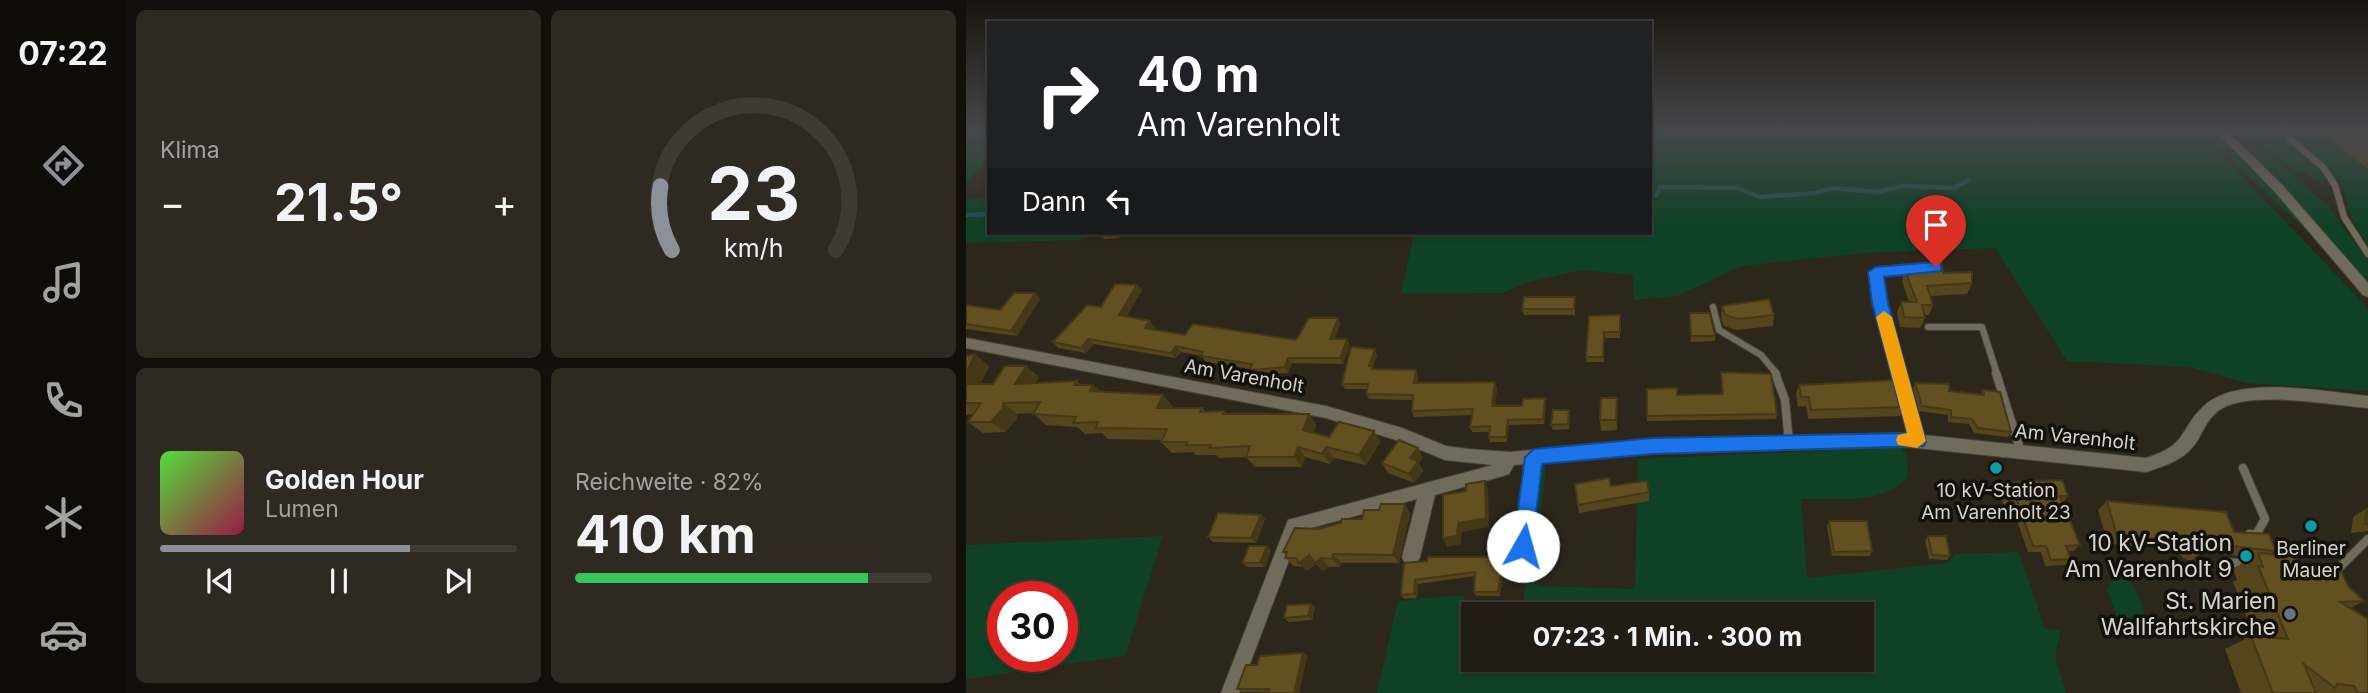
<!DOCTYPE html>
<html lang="de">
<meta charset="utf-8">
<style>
:root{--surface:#221d14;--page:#2e2a22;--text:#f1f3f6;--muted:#a2a2a0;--line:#3f3b34;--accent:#8c9099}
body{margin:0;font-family:Inter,sans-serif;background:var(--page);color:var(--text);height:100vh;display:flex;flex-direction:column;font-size:26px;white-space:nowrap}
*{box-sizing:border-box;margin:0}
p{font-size:23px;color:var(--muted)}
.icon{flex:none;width:38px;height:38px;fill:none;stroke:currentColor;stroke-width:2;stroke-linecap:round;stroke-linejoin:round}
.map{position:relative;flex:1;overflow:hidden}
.side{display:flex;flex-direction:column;gap:10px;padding:10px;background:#13100b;width:840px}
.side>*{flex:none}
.hud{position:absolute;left:21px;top:21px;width:665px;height:214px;border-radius:0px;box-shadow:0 2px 5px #0004,0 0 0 2px var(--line);background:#202124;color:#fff;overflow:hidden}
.speed{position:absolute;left:21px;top:581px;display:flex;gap:14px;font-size:35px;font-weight:700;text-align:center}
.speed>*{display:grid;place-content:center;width:91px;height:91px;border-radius:50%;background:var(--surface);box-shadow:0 2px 5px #0004,0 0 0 2px var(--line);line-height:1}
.speed .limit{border:10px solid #d22;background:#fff;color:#111}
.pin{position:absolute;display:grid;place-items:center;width:60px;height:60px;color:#fff;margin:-72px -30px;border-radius:50% 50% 50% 0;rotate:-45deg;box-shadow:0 0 7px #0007}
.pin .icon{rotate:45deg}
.me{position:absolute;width:77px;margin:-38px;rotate:7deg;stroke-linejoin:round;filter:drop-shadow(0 0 5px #0008)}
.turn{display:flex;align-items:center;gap:24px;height:147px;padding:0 35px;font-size:32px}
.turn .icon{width:91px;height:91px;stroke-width:2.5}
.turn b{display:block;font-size:49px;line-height:60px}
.then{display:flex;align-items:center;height:66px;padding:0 35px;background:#0003;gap:14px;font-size:26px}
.big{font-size:52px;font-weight:700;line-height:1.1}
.side .tile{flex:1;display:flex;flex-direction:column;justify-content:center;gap:10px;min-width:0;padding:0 24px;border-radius:10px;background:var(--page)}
.side .dial{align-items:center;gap:0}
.dial svg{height:182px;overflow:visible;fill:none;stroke:var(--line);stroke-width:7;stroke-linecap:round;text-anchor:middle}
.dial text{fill:var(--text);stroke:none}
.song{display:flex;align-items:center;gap:21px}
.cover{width:84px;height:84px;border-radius:10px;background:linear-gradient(135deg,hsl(110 70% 55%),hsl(340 70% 35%))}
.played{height:7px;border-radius:4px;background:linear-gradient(90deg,var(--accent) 70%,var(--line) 70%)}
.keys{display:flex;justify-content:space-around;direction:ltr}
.heat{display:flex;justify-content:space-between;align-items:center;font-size:38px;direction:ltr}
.charge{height:10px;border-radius:5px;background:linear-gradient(90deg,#34c759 82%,var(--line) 0)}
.side .tiles{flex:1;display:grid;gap:10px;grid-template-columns:repeat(2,1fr)}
.trip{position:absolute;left:495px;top:602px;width:413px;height:70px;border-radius:0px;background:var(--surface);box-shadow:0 2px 5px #0004,0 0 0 2px var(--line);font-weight:700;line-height:70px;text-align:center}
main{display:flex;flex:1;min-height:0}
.dock{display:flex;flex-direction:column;width:126px;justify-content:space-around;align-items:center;background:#0e0c08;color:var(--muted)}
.dock .icon{width:49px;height:49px}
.dock .current{color:var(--accent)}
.dock b{font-size:32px;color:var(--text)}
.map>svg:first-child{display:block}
.green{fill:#0e4125;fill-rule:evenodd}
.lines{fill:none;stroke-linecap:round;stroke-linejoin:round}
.stream{stroke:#244d52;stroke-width:4.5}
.service-far1-casing{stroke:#474338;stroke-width:8}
.service-casing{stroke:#474338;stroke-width:10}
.minor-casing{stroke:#474338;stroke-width:2}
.service-far1{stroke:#716b5c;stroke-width:6}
.service{stroke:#716b5c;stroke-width:8}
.minor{fill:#716b5c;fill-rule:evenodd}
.wall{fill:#55451c}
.shaded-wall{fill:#453817}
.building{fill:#635021;stroke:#453817;stroke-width:2}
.route{fill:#1a73e8;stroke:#114b97;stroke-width:2}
.slow{fill:#f59e0b}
.culture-dot{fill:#0f9aa8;stroke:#13110b;stroke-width:2.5}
.worship-dot{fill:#6b7280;stroke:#13110b;stroke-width:2.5}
.labels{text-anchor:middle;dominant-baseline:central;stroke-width:7;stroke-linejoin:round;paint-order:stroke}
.street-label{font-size:19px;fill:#d6d3cb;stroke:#13110b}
.poi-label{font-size:19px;fill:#d6d3cb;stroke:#13110b}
.near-poi-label{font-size:23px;fill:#d6d3cb;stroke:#13110b;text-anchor:end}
</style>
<main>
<nav class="dock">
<b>07:22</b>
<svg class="icon current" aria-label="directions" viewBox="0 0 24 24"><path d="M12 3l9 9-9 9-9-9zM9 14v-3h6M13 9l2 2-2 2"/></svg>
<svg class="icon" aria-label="music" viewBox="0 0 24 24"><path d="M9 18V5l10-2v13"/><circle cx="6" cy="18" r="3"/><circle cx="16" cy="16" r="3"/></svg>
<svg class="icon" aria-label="phone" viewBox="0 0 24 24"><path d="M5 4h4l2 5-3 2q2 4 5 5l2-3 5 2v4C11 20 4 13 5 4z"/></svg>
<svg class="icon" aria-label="climate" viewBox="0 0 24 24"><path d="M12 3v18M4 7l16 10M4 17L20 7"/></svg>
<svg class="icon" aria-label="car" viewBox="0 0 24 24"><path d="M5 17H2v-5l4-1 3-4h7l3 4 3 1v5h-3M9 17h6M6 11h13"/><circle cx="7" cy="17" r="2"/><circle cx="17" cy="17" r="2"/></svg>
</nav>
<section class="side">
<div class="tiles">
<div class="tile"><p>Klima</p>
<div class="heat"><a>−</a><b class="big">21.5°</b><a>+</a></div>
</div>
<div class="tile dial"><svg viewBox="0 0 100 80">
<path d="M14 69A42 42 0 1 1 86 69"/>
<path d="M14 69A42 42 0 0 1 9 41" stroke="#8c9099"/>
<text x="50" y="56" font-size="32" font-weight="700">23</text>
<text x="50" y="72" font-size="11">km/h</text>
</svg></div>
<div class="tile">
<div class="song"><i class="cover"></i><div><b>Golden Hour</b><p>Lumen</p></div></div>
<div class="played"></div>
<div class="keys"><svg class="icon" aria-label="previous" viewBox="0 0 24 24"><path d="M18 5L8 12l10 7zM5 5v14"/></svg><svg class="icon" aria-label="pause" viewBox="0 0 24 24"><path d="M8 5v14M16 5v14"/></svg><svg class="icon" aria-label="next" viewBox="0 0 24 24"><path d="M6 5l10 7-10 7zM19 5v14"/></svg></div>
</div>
<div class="tile"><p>Reichweite · 82%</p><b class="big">410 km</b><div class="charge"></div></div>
</div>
</section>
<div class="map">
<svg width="1402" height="693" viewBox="0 0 1402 693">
<rect width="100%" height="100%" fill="#2d271b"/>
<g class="green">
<polygon points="0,131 23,131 23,157 0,183"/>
<polygon points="684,131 1233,131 1402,308 1402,391 1280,383 1223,367 1101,361 1029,248 896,253 776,266 711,296 668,300 667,275 616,270 559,283 537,293 435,294 448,233 684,233"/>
<polygon points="1235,131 1249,131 1265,145 1301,152 1363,207 1402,261 1402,290"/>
<polygon points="1272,131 1402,131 1402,246 1385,217 1375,179 1350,181 1341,173 1330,173 1287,136 1280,137"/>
<polygon points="23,197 23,233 122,233 118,240 0,243 0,200"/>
<path d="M934,447L941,456L942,477C916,506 872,498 835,499L841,578L982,563L989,554L1053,552L1079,629L1095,630L1089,656L1100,693H411L432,601L496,595L508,611L520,612V614H508V660H896V614H556L571,467L580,466L568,577L573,586L669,589L672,459Z"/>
<path d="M197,536L159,656L0,679V545ZM37,597H96V656H37Z"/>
<polygon points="1147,579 1162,580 1170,588 1182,624 1174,631 1156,632 1141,589"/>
</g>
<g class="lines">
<g class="stream">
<polyline points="684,195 691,195 694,187 771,188 794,197 849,193 866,188 910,192 937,186 988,188 1003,180"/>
<polyline points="0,215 23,214"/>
</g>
<defs>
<g id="service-far1">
<polyline points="1324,139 1356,166 1369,185 1378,217 1402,254"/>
<polyline points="747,307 753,330 795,355 811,374"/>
<polyline points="962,327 1016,327 1031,374"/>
</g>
<g id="service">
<polyline points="809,373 819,400 823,443"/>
<polyline points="1030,373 1055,452"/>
<polyline points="1277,468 1299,519 1290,535 1283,534"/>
<polyline points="1260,562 1282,564"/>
<polyline points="1367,579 1366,575 1402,539"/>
</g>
<g id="minor">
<polygon points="1250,131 1261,131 1318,187 1402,283 1402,297 1397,295 1310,193"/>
<path d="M970,262L976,267L975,270L917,276L921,303L957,435L1180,458C1223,445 1212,430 1238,406C1272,374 1359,392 1402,396V408C1366,405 1281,389 1252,411C1243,418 1238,428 1233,438C1221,459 1202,465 1180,472L942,447L687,453L575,463L563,569L560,575L554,577L548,575L545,569L559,464L548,465L543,474L537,476L469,495L454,557L451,563L445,565L439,563L436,557L451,499L334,531L273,693H255L322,520L527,465L479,460L433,441L360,418L0,348V338L360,406L436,428L480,446L502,449L544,452L687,439L941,433L907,303L904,272L910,267Z"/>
</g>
</defs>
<use href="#service-far1" class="service-far1-casing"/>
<use href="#service" class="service-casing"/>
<use href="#minor" class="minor-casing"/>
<use href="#service-far1" class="service-far1"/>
<use href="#service" class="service"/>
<use href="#minor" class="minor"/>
</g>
<g class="wall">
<polygon points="1353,131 1402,131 1402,169"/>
<polygon points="134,233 156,233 153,238 138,239"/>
<polygon points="939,270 978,273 1006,283 1001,294 964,296 967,305 963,315 958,315 959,318 954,328 934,327 931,313 935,302 943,302 936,281"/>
<polygon points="171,285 176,290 160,317 189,327 187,329 219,335 330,340 372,318 374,324 369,339 384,345 377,364 326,363 322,373 288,375 284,369 240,362 236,356 215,352 209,358 128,344 120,353 92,348 87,342 135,307"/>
<polygon points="69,293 74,299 51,336 0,329 0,304 34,310"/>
<polygon points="609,297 609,315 558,315 556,309"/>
<polygon points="756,306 808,315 807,326 771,330 758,326 755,317"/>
<polygon points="654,315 654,338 638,338 638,362 621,362 620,357 623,316"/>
<polygon points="724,319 749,336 749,341 725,342"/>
<polygon points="411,355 407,367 408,370 452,376 451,383 531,387 529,406 556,406 579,398 580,403 578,424 543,425 541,442 524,442 523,437 523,432 506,432 504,427 506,415 448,417 446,411 447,400 403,399 400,394 401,389 379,389 376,384"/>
<polygon points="0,356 23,366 14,384 27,384 60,366 73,377 69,383 111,381 115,385 127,385 134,391 207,406 206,408 236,408 239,411 261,414 343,414 350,425 347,433 363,437 408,431 414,442 400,465 368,458 364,464 339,457 336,467 289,467 280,457 253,458 250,455 230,455 227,452 206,453 195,442 196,440 142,439 136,433 119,434 111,427 80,425 67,413 51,414 51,419 39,432 17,433 2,422 8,414 0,415"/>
<polygon points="755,372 811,414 810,419 681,421 681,389 711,395 756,394"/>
<polygon points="949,383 983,391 1015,395 1017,390 1045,432 1042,437 1008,433 1003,424 982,422 982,415 953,411 947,389"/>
<polygon points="833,385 938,407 934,416 842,419 840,406 832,407 830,394"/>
<polygon points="651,398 651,430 635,431 634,420"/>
<polygon points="603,410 604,415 603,429 587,430 585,425"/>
<polygon points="457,458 453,463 457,471 448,483 422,473 416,463"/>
<polygon points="1037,482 1102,496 1097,502 1114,545 1107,551 1102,551 1105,559 1099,565 1079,566 1075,552 1062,552 1045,504 1037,504 1032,488"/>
<polygon points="609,484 645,486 683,492 683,501 613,513"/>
<polygon points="1141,501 1268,532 1310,551 1305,554 1335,570 1382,586 1398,601 1384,608 1402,693 1275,693 1259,649 1285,636 1288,636 1267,582 1271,580 1267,569 1285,557 1236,552 1225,561 1217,558 1210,549 1142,544 1132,510"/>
<polygon points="439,504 444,514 433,563 375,563 374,567 363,567 357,571 350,564 341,571 337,567 328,566 319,558 320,555 317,552 352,529 396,519 413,510"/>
<polygon points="1401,508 1402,531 1385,533 1387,517"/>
<polygon points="295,515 299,519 290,543 247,542 242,537"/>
<polygon points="863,521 906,551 904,556 866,556 861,526"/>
<polygon points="962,536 984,556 981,560 963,559 959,540"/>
<polygon points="305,550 299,567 281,567 276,563"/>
<polygon points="537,557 539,561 534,596 510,596 508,592 509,576 452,584 451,598 438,599 435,595 438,563"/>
<polygon points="345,604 349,607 346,620 323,622 318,618"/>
<polygon points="337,653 341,656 333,693 276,692 271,689 291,665"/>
</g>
<g class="shaded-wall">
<polygon points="149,233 156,233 153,238"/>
<polygon points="171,285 176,290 158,321 153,315"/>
<polygon points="69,293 74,299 51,336 45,331"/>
<polygon points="372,318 374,324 367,344 364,339"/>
<polygon points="184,321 189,327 184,333 179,328"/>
<polygon points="122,339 128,344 120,353 115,348"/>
<polygon points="381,339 384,345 377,364 374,358"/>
<polygon points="210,346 215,352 209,358 205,353"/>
<polygon points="409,349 411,355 407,367 409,371 408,375 403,366"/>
<polygon points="9,354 23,366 9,396 0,389 0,373"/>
<polygon points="322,358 326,363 322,373 319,367"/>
<polygon points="60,366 73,377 62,395 49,384"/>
<polygon points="450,370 452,376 450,388 448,383"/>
<polygon points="529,382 531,387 528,411 526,406"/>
<polygon points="127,385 139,396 124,391"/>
<polygon points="197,395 207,406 201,419 191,408"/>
<polygon points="579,398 580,403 578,424 577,419"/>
<polygon points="651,398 652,408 651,430 650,420"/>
<polygon points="37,403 51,414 51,419 39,432 25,422"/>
<polygon points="343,414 350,425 345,441 337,430"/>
<polygon points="542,420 543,425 541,442 540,437"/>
<polygon points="408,431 414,442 400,465 393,455"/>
<polygon points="332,447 339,457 336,467 328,457"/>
<polygon points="360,447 368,458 364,464 356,454"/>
<polygon points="452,448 457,458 453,463 457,471 448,483 443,474 444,458"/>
<polygon points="519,481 522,490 523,527 496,532 495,544 481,547 477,538 492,523"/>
<polygon points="439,504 444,514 433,563 427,555"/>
<polygon points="295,515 299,519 290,543 285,538"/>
<polygon points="301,546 305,550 299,567 294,563"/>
<polygon points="367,554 375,563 374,567 366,559"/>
<polygon points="343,555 355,558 363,567 357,571 350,564 341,571 333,563"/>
<polygon points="537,557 539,561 534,596 532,592"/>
<polygon points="449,580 452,584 451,598 448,594"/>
<polygon points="345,604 349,607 346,620 342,616"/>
<polygon points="337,653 341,656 333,693 328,693"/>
</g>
<g class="building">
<polygon points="975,266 978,273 1006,272 1006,283 961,286 967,305 956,305 959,318 938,317 935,302 951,302 939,270"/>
<polygon points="149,284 171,285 153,315 184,321 179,328 219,335 227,324 330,340 343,318 372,318 364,339 381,339 374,358 322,358 319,367 299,369 284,370 286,364 235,356 237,352 210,346 205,353 122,339 115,348 87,342 121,305 135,307"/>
<polygon points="48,293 69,293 45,331 0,324 0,305 34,310"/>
<polygon points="558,297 609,297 608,309 556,309"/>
<polygon points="803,299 808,315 772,319 759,315 756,306"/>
<polygon points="724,313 744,313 749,336 725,336"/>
<polygon points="654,315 654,332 638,332 637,357 620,357 623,316"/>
<polygon points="385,347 409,349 403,366 407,366 406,369 450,370 448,383 529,382 526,406 556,406 557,399 579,398 577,419 542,420 540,437 523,437 524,426 504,427 507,409 446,411 447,395 400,394 402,384 376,384"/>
<polygon points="9,354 0,373 0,356"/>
<polygon points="39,366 60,366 49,384 111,381 108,385 127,385 124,391 197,395 191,408 236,408 234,412 258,411 257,414 343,414 337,430 363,437 373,422 408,431 393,455 360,447 356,454 332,447 328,457 280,457 284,446 243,448 245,445 220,445 221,442 195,442 201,429 130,428 132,422 107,423 110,417 67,414 74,402 37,403 37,408 25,422 2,422 15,403 0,403 0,384 27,384"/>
<polygon points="755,372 805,374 811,414 681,416 681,389 711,388 711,395 757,394"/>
<polygon points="931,380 938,407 845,410 843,397 835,397 833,385"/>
<polygon points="949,383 983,384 983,391 1018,395 1017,390 1034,392 1045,432 1012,428 1006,419 985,417 985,410 956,406"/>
<polygon points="635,398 651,398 650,420 634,420"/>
<polygon points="587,410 603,410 602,424 585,425"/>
<polygon points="433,440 452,448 444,458 452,461 443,474 416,463"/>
<polygon points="643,478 645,486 681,481 683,492 612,505 609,484"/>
<polygon points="1096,480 1102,496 1094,496 1114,545 1100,546 1105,559 1085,560 1080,546 1067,546 1050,497 1042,498 1037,482"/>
<polygon points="519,481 520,518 492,523 491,536 477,538 477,495 500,491 500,484"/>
<polygon points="1141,501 1260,512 1268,532 1303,534 1310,551 1239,543 1236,553 1228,550 1221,541 1151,536"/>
<polygon points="415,504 439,504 427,555 367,554 366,559 355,558 349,563 343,555 333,563 330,558 319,558 321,552 317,552 329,528 352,529 375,523 376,519 396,519 398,510 413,510"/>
<polygon points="1401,508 1402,524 1399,524"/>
<polygon points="252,513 295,515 285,538 242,537"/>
<polygon points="863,521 901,521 906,551 868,552"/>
<polygon points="962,536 980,536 984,556 966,555"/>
<polygon points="283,546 301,546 294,563 276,563"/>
<polygon points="1292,553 1329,556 1335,570 1344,564 1360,571 1376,572 1382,586 1398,601 1374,602 1402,619 1402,693 1392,693 1388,686 1371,684 1369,688 1338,664 1350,693 1307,693 1285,636 1322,639 1292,566 1297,567"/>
<polygon points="462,557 537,557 532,592 508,592 509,572 449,580 448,594 435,595 438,563 461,561"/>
<polygon points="345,604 342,616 318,618 321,605"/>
<polygon points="539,606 538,614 519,614 520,607"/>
<polygon points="337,653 328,693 302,693 303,689 271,689 280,665 291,665 294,656"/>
</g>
<linearGradient id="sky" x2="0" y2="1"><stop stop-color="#19150f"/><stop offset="0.57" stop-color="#46474a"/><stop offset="1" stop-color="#46474a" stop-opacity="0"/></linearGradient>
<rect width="1402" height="228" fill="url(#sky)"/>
<polygon class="route" points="970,262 975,263 975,271 918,277 922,303 960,441 958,446 687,454 576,464 566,546 564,553 557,555 550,553 547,546 559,457 568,449 687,438 941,433 906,303 902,272 910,267"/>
<polygon class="slow" points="918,311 926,317 960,441 951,448 932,445 930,440 932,435 941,433 910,317"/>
<g class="culture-dot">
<circle cx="1030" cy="468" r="7"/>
<circle cx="1345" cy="526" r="7"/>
<circle cx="1280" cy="556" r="7"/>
</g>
<circle class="worship-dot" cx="1324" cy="614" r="7"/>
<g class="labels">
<g class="street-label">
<text transform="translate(278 376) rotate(10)">Am Varenholt</text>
<text transform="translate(1109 437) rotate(6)">Am Varenholt</text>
</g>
<g class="poi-label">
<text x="1030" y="490">10 kV-Station<tspan x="1030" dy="22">Am Varenholt 23</tspan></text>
<text x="1345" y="548">Berliner<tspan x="1345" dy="22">Mauer</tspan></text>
</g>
<g class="near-poi-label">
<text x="1266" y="543">10 kV-Station<tspan x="1266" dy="26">Am Varenholt 9</tspan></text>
<text x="1310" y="601">St. Marien<tspan x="1310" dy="26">Wallfahrtskirche</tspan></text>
</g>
</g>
</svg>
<div class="speed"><div class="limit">30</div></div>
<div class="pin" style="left:970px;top:267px;background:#d93025"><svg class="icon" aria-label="arrive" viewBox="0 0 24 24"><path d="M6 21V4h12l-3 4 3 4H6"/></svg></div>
<svg class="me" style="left:557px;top:546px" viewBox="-20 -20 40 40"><circle r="19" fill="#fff"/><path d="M0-13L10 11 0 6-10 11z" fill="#1a73e8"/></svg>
<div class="trip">07:23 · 1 Min. · 300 m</div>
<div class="hud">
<div class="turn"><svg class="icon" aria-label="right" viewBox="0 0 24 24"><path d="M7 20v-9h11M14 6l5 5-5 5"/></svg><div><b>40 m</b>Am Varenholt</div></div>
<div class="then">Dann<svg class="icon" aria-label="left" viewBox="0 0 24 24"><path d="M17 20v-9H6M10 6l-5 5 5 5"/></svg></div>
</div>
</div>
</main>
